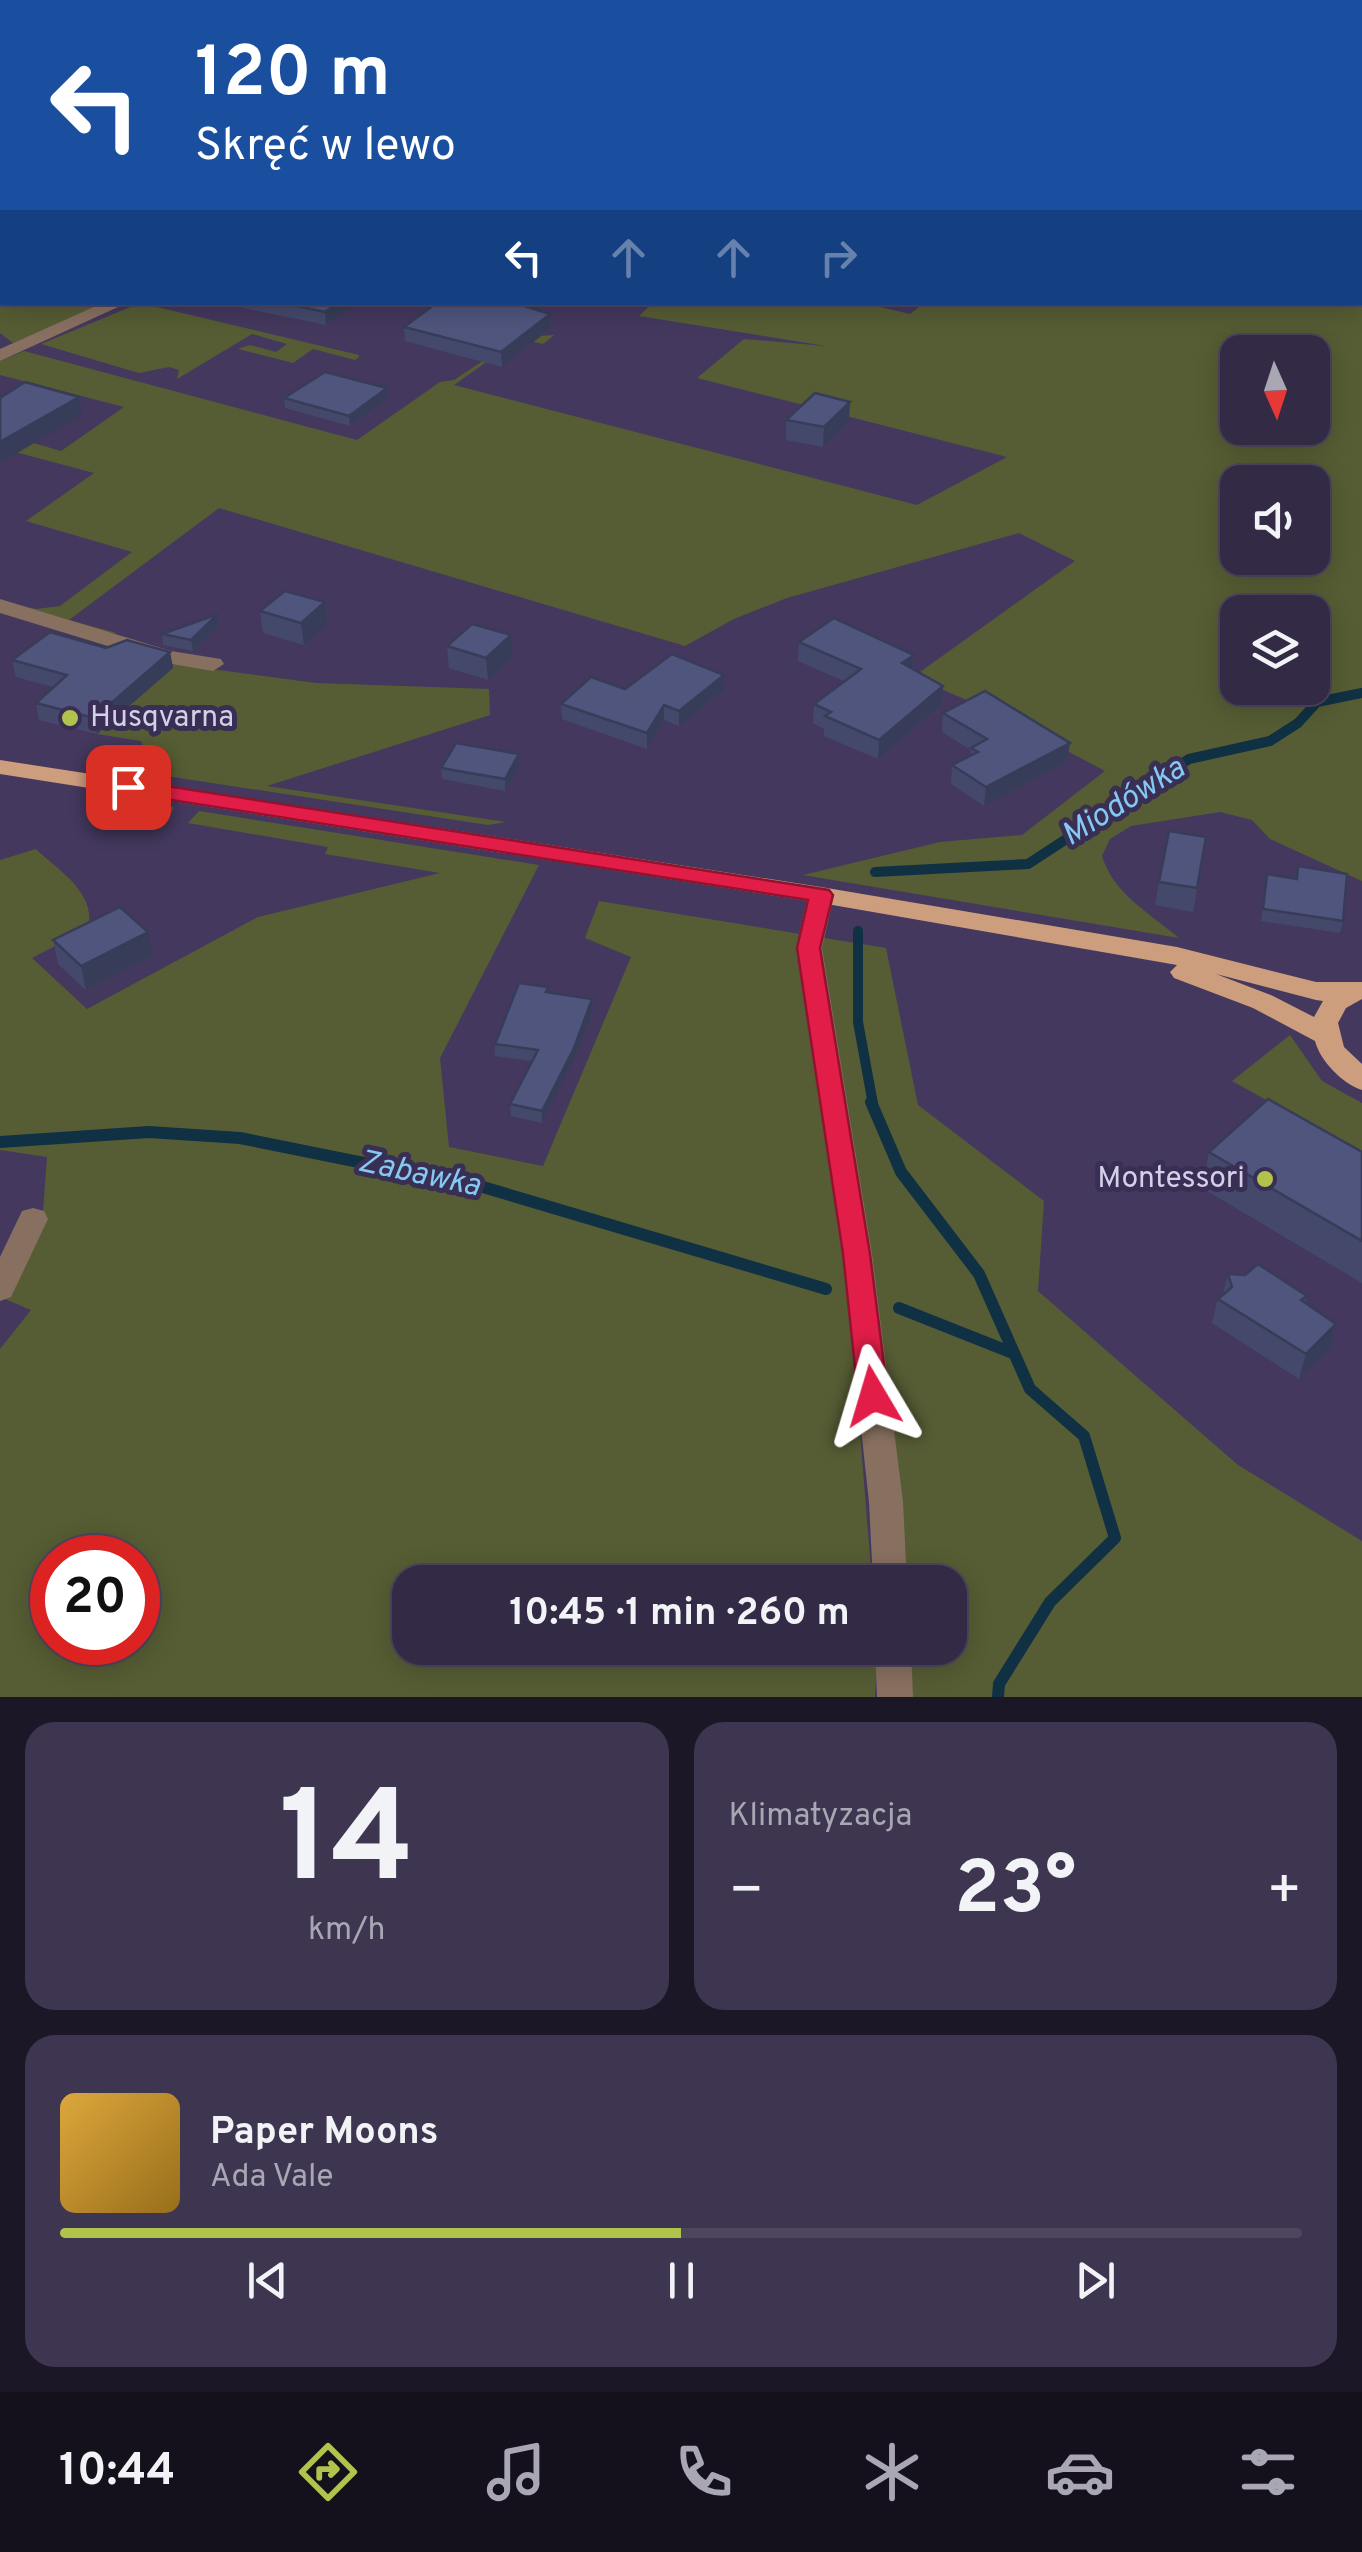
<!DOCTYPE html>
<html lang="pl">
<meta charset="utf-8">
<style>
:root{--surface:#332a46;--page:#3e3651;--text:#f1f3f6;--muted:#a9a7b3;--line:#4e465f;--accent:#b2c34c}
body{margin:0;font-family:Overpass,sans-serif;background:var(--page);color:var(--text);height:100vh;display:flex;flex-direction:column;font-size:38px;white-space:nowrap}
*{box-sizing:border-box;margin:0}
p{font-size:32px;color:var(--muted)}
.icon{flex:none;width:55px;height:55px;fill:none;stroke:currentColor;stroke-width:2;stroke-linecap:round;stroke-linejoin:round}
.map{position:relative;height:1697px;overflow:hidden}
.details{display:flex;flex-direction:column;gap:25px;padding:25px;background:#1c1726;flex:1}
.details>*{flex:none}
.guide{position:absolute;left:0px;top:0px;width:1362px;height:305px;box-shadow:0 5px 25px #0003,0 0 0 2px var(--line);background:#1a4fa0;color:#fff;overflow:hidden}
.needle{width:65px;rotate:177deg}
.controls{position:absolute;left:1220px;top:335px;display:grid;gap:20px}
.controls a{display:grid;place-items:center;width:110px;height:110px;border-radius:20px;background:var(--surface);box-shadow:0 5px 25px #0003,0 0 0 2px var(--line);font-size:50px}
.speed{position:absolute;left:30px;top:1535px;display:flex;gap:20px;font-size:50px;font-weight:700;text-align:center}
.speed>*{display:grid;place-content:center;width:130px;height:130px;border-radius:50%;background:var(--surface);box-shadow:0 5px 25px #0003,0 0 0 2px var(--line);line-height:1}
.speed .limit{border:15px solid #d22;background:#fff;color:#111}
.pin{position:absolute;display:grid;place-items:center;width:85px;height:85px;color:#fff;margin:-42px;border-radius:20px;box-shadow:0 5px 15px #0006}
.me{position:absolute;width:110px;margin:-55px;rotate:353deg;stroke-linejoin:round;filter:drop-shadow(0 0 8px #0008)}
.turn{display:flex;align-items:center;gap:35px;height:210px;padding:0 30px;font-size:45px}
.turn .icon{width:130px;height:130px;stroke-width:2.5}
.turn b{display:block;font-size:70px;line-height:85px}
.lanes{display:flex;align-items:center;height:95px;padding:0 30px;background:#0003;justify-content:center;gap:50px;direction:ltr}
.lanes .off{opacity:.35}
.big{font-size:75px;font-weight:700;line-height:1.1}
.details .card{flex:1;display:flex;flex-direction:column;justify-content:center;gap:15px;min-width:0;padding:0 35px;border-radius:30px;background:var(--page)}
.details .dial{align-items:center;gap:0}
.dial b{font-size:130px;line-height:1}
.song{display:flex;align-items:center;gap:30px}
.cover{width:120px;height:120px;border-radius:15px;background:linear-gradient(135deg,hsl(40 70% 55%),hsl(40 70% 35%))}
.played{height:10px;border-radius:5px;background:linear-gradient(90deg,var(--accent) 50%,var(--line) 50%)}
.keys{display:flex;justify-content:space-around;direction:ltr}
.heat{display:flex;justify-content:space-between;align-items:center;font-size:55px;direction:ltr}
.details .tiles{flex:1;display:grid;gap:25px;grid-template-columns:1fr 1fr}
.card:last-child{grid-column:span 2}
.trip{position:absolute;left:392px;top:1565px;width:575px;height:100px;border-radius:30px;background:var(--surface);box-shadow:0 5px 25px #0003,0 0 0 2px var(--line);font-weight:700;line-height:100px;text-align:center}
.menu{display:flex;height:160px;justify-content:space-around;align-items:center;background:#14111c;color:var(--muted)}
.menu .icon{width:70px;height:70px}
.menu .current{color:var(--accent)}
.menu b{font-size:45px;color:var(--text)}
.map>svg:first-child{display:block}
.green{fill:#565d34;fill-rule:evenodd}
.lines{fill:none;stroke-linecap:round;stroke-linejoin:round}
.stream-far1{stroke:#0f3143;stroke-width:10}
.stream{stroke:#0f3143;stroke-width:12}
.minor{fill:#887060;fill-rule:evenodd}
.major{fill:#cd9e7d;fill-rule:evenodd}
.wall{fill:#44496c}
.shaded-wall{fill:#373c58}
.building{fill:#4f557d;stroke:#373c58;stroke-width:2.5}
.route{fill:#e11d48;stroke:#92132f;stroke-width:2.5}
.poi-dot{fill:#b2c34c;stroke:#392e53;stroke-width:4}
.labels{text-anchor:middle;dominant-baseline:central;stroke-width:10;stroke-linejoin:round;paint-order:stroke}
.poi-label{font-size:30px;fill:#d5cfe7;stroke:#392e53;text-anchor:start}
.water-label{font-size:32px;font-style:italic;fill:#84c8f3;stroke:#392e53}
</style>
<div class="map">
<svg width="1362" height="1697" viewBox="0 0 1362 1697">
<rect width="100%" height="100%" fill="#44385e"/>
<g class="green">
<path d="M1362,172V881L1270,839L1252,820L1220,812L1131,826L1110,839L1102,856C1114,895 1150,913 1179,938L803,875L940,842L1022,835L1105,771L990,710L913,677L1075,561L1019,533L787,598L734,619L685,646L219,508L69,620L117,633H109L18,605L36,609L60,606L132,552L26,521L94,473L0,448L30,442L61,451L124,407L0,375V361L24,351L357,440L440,382L454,380L517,338L407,314L522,337L554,335L543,344L519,339L454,385L917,505L1007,457L697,378L744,339L826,346L639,316L654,302H859L910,314L925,302H1360ZM1238,352H1312V428H1238ZM1238,482H1312V558H1238ZM1238,612H1312V688H1238Z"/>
<polygon points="0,217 2,302 110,303 13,343 0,333"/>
<polygon points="140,303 359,355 359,357 355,360 313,349 293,363 238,349 250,345 276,352 287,344 252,334 177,379 179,370 169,367 139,373 41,344"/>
<polygon points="174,664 316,683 489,689 490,715 267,786 506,822 488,825 127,770 125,766 144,747 141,741 97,734"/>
<polygon points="99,796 174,807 168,820 88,807"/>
<path d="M199,811L539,865L440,1058L449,1147L543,1166L631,957L585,938L599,901L886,948L918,1105L1044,1201L1038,1291L1238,1465L1362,1541V1697H909L907,1648H950V1582H905L888,1376L854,1358L872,1582H410V1648H878L875,1697H0V1349L31,1310L5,1299L24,1264L43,1212L47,1157L0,1150V860L36,849C59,871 97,893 88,929L32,958L87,1009L258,917L440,873L325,854L328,847L188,823ZM52,1558H138V1642H52Z"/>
<polygon points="1290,1035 1322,1081 1362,1103 1362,1153 1232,1081"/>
</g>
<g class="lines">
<g class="stream-far1">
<polyline points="875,872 1028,864 1189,759 1270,741 1298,723 1317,702 1362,693"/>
<polyline points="858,931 858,1022 873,1104"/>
</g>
<g class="stream">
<polyline points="871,1102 901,1172 979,1274 1030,1389 1084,1436 1115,1538 1050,1602 999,1684 998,1697"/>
<polyline points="0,1142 149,1132 240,1138 483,1187 826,1289"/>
<polyline points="899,1308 1010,1352"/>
</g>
<g class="minor">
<polygon points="364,0 384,0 386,2 366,2"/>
<rect x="1360" y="3" width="2" height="9"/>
<polygon points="1362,162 1362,173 1360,174 1360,163"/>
<polygon points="105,302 129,302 0,361 0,349"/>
<polygon points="0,599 171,651 221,659 224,664 213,671 160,662 0,613"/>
<polygon points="821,887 834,895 822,948 872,1254 903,1502 907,1582 873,1582 869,1502 842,1254 796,948 808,895"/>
<polygon points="33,1208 44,1211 48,1219 11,1297 0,1301 0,1257 22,1211"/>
<polygon points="875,1648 911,1648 913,1697 877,1697"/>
</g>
<path class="major" d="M0,760L821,887L1177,947L1316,982H1362V999L1346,1008L1338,1023L1344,1047L1362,1064V1090C1343,1084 1320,1061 1315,1041L1253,1008L1174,978L1170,972L1177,965L821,903L0,774ZM1216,974L1316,1000L1323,1001L1314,1017L1273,996Z"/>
</g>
<g class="wall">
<polygon points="605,0 728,0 720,2 605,2"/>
<rect x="1180" y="0" width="182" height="2"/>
<polygon points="0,45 2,45 2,212 0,211 0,82 2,83 0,81"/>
<polygon points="242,302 359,302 326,325 243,308"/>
<polygon points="537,310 550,314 551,328 502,367 405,341 404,327"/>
<polygon points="284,398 388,398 350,426 285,408"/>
<polygon points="786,420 849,422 823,447 786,440"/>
<polygon points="325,602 328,624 304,645 263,633 260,611"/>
<polygon points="218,614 220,625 193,651 163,645 162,634"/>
<polygon points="799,642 914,655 913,669 943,686 942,705 878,759 824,736 824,729 813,723 814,704 844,681 798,661"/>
<polygon points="447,646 512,658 488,680 449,668"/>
<polygon points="106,648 170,652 173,668 97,734 39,720 36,703 53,687 16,677 12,660"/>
<polygon points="724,675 724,690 679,726 664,720 647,749 562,719 561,704 625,689"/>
<polygon points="943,713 1067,762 984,806 951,784 952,765 971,756 971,750 942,732"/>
<polygon points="519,754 520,766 505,791 442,779 441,768"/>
<polygon points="1206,837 1193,912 1155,905 1159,882"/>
<polygon points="1298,866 1343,921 1340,933 1261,921 1267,874 1296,879"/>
<polygon points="53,940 153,956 86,990 58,964"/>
<polygon points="548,992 592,999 593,1011 574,1060 542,1123 511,1116 510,1104 532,1061 495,1056 495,1044"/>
<polygon points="1209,1152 1362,1152 1362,1283 1202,1188"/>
<polygon points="1228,1274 1307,1296 1305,1303 1336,1324 1330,1349 1299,1379 1212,1323 1218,1299 1223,1294"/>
</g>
<g class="shaded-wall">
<polygon points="686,0 728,0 720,2 678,2"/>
<polygon points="942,0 958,0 955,2 939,2"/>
<polygon points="339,302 359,302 326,325 325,312"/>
<polygon points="528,302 546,303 524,320 524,306"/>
<polygon points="550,314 551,328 502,367 501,352"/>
<polygon points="387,388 388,398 350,426 349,416"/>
<polygon points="79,397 82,415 0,463 0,442"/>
<polygon points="850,402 849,422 823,447 824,427"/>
<polygon points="325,602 328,624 304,645 301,623"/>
<polygon points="218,614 220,625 193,651 191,640"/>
<polygon points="511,635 512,658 488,680 486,658"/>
<polygon points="170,652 173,668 97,734 94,718"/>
<polygon points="914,655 912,673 902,663"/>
<polygon points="724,675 724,690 679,726 679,711"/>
<polygon points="943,686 942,705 878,759 879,740"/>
<polygon points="664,705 664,720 647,749 647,733"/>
<polygon points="1070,743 1067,762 984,806 986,787"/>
<polygon points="519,754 520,766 505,791 505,779"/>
<polygon points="148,932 153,956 86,990 81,966"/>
<polygon points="592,999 593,1011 574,1060 542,1123 542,1111"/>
<polygon points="1336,1324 1330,1349 1299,1379 1306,1354"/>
</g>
<g class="building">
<polygon points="643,0 686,0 678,2 652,2"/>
<polygon points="848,0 942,0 939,2 844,2"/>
<polygon points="1207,0 1358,0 1356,2 1217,2"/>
<polygon points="1362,33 1362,56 1360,56 1360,34"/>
<polygon points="0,45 2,45 2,71 0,69"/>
<polygon points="2,80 2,134 0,124 0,82 2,83"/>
<polygon points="2,138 2,199 0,198 0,139"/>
<polygon points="279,302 339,302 325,312"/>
<polygon points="438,302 528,302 524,306 550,314 501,352 404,327"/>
<polygon points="325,372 387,388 349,416 284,398"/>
<polygon points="25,382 79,397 0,442 0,398"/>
<polygon points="815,393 850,402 824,427 786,420"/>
<polygon points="285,591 325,602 301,623 260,611"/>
<polygon points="218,614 191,640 162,634"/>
<polygon points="834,618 914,655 902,663 943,686 879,740 825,716 831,712 814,704 861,669 799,642"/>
<polygon points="472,624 511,635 486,658 447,646"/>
<polygon points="50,632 106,648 127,640 170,652 94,718 36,703 67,675 12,660"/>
<polygon points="672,654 724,675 679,711 664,705 647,733 561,704 591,677 625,689"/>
<polygon points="985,691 1070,743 986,787 952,765 978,752 971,748 987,739 943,713"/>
<polygon points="456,743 519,754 505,779 441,768"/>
<polygon points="1169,831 1206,837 1197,888 1159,882"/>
<polygon points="1298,866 1347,874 1343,921 1263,909 1267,874 1297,879"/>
<polygon points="120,907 148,932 81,966 53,940"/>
<polygon points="519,983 548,987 546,992 592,999 574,1048 542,1111 510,1104 538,1050 495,1044"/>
<polygon points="1268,1099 1362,1152 1362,1241 1209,1152"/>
<polygon points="1258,1264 1307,1296 1301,1300 1336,1324 1306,1354 1218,1299 1232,1287 1228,1274 1245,1275"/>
</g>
<polygon class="route" points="128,780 829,890 833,895 820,948 870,1254 888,1396 883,1404 873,1407 863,1404 858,1396 843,1254 797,948 808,900 120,792 117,787 120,782"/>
<g class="poi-dot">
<circle cx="70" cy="718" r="10"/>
<circle cx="1265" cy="1179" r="10"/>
</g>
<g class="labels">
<g class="poi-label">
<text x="90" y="718">Husqvarna</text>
<text x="1245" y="1179" text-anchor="end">Montessori</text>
</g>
<g class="water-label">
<text transform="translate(1124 803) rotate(-32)">Miodówka</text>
<text transform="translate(419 1175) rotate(12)">Zabawka</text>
</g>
</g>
</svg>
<div class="controls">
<a><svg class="needle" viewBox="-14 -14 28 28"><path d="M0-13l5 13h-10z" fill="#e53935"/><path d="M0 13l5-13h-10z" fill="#a9a7b3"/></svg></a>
<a><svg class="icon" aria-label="sound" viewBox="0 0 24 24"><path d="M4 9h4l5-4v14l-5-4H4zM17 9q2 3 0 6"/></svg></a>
<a><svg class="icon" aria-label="layers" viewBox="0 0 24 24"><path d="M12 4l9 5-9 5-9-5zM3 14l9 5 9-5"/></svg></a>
</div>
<div class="speed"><div class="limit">20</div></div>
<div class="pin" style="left:128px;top:787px;background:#d93025"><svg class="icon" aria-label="arrive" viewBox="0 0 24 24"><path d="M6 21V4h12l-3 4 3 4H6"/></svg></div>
<svg class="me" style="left:873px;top:1396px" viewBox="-20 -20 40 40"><path d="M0-17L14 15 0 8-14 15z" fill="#e11d48" stroke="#fff" stroke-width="4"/></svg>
<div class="trip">10:45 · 1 min · 260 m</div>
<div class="guide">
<div class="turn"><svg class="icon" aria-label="left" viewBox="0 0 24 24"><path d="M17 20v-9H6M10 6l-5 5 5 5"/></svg><div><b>120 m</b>Skręć w lewo</div></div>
<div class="lanes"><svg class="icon" aria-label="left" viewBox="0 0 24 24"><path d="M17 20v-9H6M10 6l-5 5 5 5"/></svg><svg class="icon off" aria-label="ahead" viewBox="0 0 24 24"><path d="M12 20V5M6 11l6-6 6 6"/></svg><svg class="icon off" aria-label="ahead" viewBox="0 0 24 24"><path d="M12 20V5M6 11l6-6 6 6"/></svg><svg class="icon off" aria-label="right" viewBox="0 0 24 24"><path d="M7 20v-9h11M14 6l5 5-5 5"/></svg></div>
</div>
</div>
<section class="details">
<div class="tiles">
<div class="card dial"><b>14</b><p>km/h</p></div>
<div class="card"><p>Klimatyzacja</p>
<div class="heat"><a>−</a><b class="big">23°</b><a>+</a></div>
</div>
<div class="card">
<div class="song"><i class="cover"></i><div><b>Paper Moons</b><p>Ada Vale</p></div></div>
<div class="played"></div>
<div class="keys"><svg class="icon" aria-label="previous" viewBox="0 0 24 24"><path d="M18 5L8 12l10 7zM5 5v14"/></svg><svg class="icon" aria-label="pause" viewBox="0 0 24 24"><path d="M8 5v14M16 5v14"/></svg><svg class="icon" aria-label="next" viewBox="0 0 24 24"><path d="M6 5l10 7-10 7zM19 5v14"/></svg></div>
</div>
</div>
</section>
<nav class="menu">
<b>10:44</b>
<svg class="icon current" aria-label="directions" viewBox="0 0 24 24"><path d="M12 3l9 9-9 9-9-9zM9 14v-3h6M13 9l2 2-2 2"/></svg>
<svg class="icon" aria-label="music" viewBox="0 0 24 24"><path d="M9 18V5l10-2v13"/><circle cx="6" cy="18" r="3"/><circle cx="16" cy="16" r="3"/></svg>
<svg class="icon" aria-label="phone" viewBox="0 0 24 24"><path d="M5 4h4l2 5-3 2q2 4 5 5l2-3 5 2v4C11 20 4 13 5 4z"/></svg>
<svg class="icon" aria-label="climate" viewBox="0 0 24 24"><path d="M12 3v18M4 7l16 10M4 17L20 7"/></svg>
<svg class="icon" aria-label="car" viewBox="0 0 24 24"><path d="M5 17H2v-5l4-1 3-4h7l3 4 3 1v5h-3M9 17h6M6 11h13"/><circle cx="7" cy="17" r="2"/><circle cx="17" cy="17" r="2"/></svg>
<svg class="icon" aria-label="filters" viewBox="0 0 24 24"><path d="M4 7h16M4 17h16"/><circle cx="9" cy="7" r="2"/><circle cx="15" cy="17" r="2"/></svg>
</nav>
